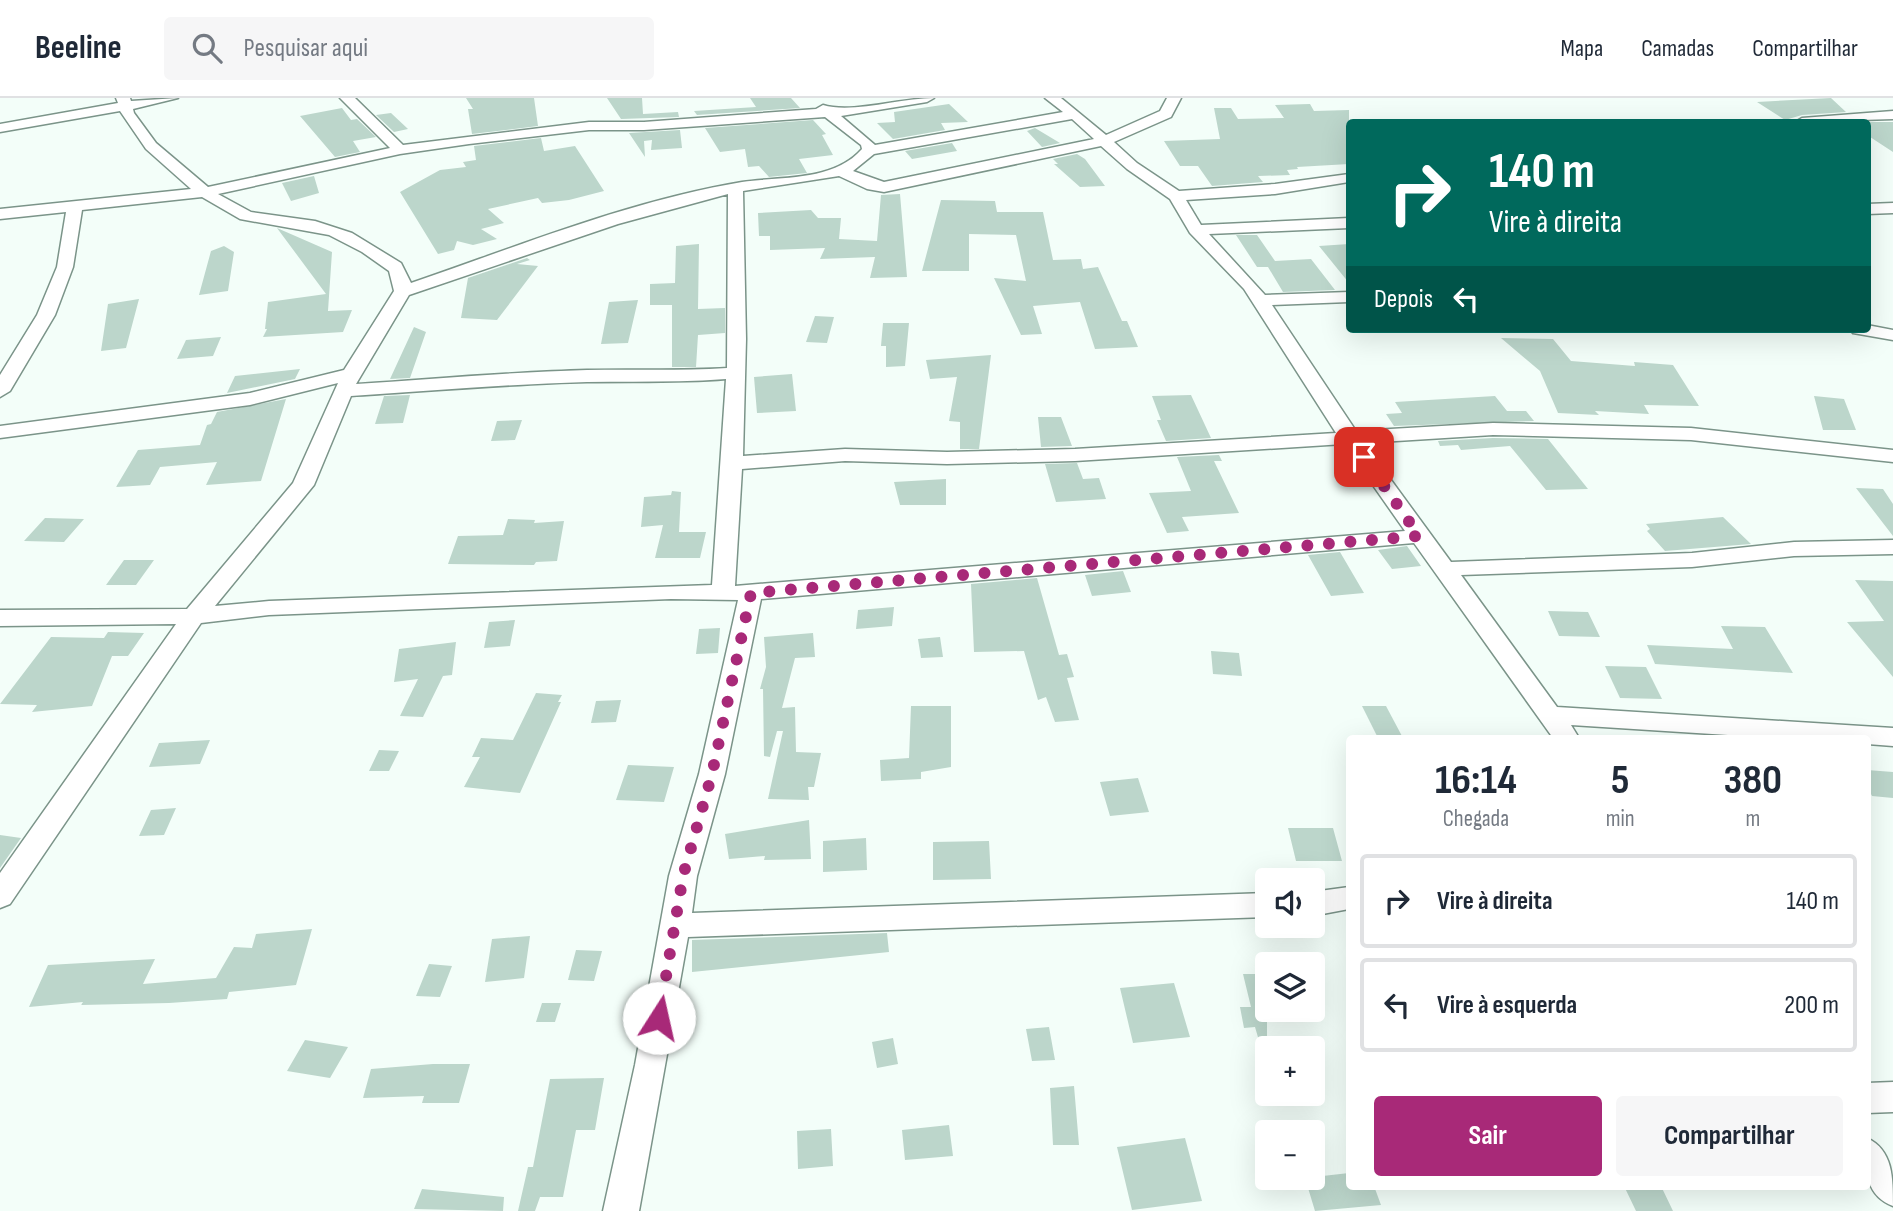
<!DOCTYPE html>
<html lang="pt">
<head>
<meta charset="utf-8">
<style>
  :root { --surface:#fff; --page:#f6f6f7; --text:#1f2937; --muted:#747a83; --line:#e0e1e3; --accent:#a82978 }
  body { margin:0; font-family:"Sofia Sans Condensed",sans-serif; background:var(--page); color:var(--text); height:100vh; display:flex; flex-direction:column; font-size:26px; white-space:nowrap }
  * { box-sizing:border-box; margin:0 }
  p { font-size:23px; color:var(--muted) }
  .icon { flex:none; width:38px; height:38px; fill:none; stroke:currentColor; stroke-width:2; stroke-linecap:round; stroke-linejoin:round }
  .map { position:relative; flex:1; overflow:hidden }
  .panel { position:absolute; left:1346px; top:637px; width:525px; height:455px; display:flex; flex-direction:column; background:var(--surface); border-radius:7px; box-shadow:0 7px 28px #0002 }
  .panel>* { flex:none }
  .guide { position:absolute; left:1346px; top:21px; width:525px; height:214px; border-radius:7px; box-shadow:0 7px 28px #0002; background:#00695c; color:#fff; overflow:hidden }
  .tools { position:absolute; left:1255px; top:770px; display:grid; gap:14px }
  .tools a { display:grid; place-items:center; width:70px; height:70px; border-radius:7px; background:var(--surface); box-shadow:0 7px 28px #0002; font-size:35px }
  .pin { position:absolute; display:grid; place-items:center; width:60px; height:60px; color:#fff; margin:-30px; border-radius:14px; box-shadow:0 4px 10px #0006 }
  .me { position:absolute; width:77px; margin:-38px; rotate:10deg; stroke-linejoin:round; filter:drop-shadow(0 0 5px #0008) }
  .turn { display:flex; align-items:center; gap:24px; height:147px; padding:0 28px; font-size:32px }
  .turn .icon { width:91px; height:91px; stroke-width:2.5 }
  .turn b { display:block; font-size:49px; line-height:60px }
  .then { display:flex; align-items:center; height:66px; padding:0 28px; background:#0003; gap:14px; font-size:26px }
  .eta { display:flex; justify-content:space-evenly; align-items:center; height:119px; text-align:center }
  .eta b { font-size:42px; font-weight:700; line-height:49px }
  .cta { display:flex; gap:14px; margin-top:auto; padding:14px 28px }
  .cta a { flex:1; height:80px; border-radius:7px; background:var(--accent); color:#fff; font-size:28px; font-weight:700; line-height:80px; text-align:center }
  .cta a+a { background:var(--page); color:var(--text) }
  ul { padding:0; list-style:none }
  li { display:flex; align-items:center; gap:21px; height:94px; margin:0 14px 10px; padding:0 14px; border:4px solid var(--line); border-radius:7px }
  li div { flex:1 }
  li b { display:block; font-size:26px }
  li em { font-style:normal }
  header { display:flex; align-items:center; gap:42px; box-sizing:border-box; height:98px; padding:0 35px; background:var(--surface); border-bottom:2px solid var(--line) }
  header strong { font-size:33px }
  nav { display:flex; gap:38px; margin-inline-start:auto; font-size:24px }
  .search { width:490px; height:63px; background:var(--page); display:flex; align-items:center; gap:18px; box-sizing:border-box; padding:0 24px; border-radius:7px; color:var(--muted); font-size:26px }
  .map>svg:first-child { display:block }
  .building { fill:#bcd6cb }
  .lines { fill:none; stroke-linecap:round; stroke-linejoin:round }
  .street-casing { stroke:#7b9489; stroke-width:3 }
  .street { fill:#fff; fill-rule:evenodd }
  .route { stroke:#a82978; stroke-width:12; stroke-dasharray:0 21.6 }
</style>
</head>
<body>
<header>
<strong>Beeline</strong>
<div class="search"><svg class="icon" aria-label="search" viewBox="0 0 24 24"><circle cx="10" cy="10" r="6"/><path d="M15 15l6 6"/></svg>Pesquisar aqui</div>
<nav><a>Mapa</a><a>Camadas</a><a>Compartilhar</a></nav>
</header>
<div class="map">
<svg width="1893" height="1113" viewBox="0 0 1893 1113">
  <rect width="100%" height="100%" fill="#f3fef9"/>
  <path class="building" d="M466 0H534L538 28 472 36 468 11H473Z
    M607 0H642L643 16 678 14 679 19 621 21Z
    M750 0H791L800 10 697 17 694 13 756 9Z
    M1831 0 1846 14 1802 17 1785 22 1757 4Z
    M949 6 968 24 941 25 945 32 893 41 877 25 895 24 894 14Z
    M1310 6 1314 13 1349 12V66L1297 69 1298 71 1287 72 1290 77 1258 78 1263 84 1212 88 1198 68H1180L1164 43 1220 41 1214 10H1231L1238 21 1284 20 1275 7Z
    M342 10 351 22 357 21 376 39 353 43 360 54 335 59 300 18Z
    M391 15 408 31 394 34 376 17Z
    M813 22 826 36 822 37 833 57 799 61 807 75 769 79 759 68 748 69 745 51 720 54 705 30Z
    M1864 24H1893V54L1867 37V24Z
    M1035 30 1060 45 1042 49 1027 33Z
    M680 32 682 50 651 52 652 42 644 43 645 59 629 35Z
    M541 40 544 53 575 48 604 93 569 102 542 105 538 100 488 111 504 125 481 131 497 141 473 147 457 143 454 152 438 156 400 94 440 72 466 69 463 64 476 62 474 48Z
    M952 45 957 53 912 61 905 53Z
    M1077 56 1085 61 1105 88 1080 89 1054 66H1058L1053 61Z
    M314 78 319 95 291 103 282 85Z
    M900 96 907 179 870 180 875 159 820 161 825 150 770 152V138H759L758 115 811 112 818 120H841L839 141 877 143 881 97Z
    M941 102 995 103 997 114H1043L1053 162 1081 161 1083 171 1098 169 1122 223H1127L1138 249 1095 251 1080 204 1033 208 1042 236 1021 237 994 180 1026 183 1016 137 969 136V173H922Z
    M277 130 332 154 328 213 352 212 343 234 263 239 267 231H265L268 204 326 196Z
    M1236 137H1257L1275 163 1311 161 1335 192 1283 194 1268 169H1257Z
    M699 146 698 211 725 210V235L698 237 696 269H672V207H650V186L675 185 676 148Z
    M1349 146V185L1319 148Z
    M224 148 234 154 228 193 199 197 211 153Z
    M527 160 530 162 517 166 538 168 497 222 461 220 468 180 462 182Z
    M139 201 126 250 101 253 108 206Z
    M638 202 628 245 601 246 609 204Z
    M815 218 834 219 827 245 806 244Z
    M883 225H909L905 268 886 269V248H881Z
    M414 229 426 234 410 280 390 281Z
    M221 239 213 258 177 261 186 242Z
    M1501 240 1553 241 1571 263 1635 268 1634 264 1673 267 1699 308 1644 307 1649 316 1595 313 1599 317 1558 315 1540 273Z
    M991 257 979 351H960V324L949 323 957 279 930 281 926 262Z
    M300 271 295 281 227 295 235 278Z
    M792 276 796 313 757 315 754 279Z
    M410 297 403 325 375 326 384 298Z
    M1191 297 1211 340 1166 343 1157 322H1161L1152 298Z
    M1495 298 1507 313H1526L1534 323 1394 328 1386 316 1402 315 1395 304Z
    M1814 298 1844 301 1856 332H1823Z
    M286 301 261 383 206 387 217 364 160 369 150 387 116 389 138 352 200 347 207 327 211 326 217 314Z
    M1038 319H1061L1072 348 1041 349Z
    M522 322 515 342 491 343 497 323Z
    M1493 340 1548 341 1588 391 1546 392 1510 348 1461 352 1458 347 1440 348 1438 343Z
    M1219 357 1222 363H1214L1239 415 1182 419 1189 433 1167 435 1149 395 1191 393 1177 359Z
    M1077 365 1083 381 1099 380 1106 401 1056 404 1045 366Z
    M946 381V407H900L894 384Z
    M1856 390 1883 391 1893 406V438Z
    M672 393 681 394 679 434H706L700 460H655L663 427 641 429 644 399 671 397Z
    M1723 419 1751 446 1665 453 1647 433 1650 431 1646 426Z
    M45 420 84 421 64 444 24 443Z
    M508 421 535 422 534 425 564 423 557 463 536 464 534 467 448 466 458 438 503 437Z
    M1407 448 1421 468 1392 471 1378 452Z
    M1340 454 1364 495 1331 498 1308 457Z
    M124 462H154L136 487H106Z
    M1123 473 1131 494 1092 498 1085 477Z
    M1037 480 1059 557 1067 556 1074 579 1067 580 1079 622 1055 624 1046 599 1038 602 1024 553 974 554 971 486Z
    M1855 482 1893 483V579L1847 524 1884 523Z
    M894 509 892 528 856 531 858 512Z
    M1548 513 1588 514 1600 539 1559 538Z
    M515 522 510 548 484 550 489 524Z
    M1721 528 1765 529 1793 575 1655 566 1647 547 1733 551Z
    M720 530 718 555 696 556 699 531Z
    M108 534 144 535 128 558H112L92 608 32 614 37 607 0 606 51 539 104 540Z
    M813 535 815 559 795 560 782 610 795 609 796 654 821 655 814 689H808L809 702 768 701 783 633H777L770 659 764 658 763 591H760L766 569 764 539Z
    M940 539 943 559 921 560 918 541Z
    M456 544 452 577 443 578 423 619 400 618 418 581 394 584 399 551Z
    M1211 553 1239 555 1242 578 1213 576Z
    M1605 568 1646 569 1662 601 1620 600Z
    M536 595 562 597 558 604H561L520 695 464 689 480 659H472L481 640 513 642Z
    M621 602 616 624 591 625 596 603Z
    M911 608H951V669L921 674V681L881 683 880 662 909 660Z
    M1362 608H1386L1403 640H1378Z
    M210 642 200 666 149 669 159 645Z
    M379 652 399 653 389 673H369Z
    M628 667 674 669 664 704 616 702Z
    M1867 672 1893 674V700L1872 698 1867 688Z
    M1138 680 1149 714 1110 718 1100 684Z
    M176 710 164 737 139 738 151 712Z
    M809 722 811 761 764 762 765 758 729 761 725 736Z
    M1288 730H1333L1342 763H1296Z
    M0 737 21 740 0 770Z
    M866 740 867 772 823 774V743Z
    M989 743 991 781 933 782V744Z
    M312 831 296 887 229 894 227 901 169 905 81 907 83 904 29 909 48 867 155 861 143 886 216 880 234 849 252 850 256 836Z
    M887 835 889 854 692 874V842Z
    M530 838 524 880 485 884 492 841Z
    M576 852 602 853 594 883 568 882Z
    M429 866 452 868 440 899 416 898Z
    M1243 876H1267V946H1260L1255 929 1244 930 1240 909H1251Z
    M1174 885 1190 939 1133 945 1120 890Z
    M542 905H561L555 924H536Z
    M1049 929 1055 962 1032 963 1026 931Z
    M893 940 898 966 877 970 872 944Z
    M305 942 348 949 330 980 287 973Z
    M433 966H470L459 1005H422L424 998 363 1000 371 971Z
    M604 980 595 1032H576L563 1099H540L535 1113H518L528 1069H533L550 981Z
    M1074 988 1079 1047H1053L1050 990Z
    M949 1027 953 1058 905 1062 902 1032Z
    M831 1031 833 1068 798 1071 797 1033Z
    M1185 1040 1202 1103 1132 1112 1117 1049Z
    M1349 1075V1088H1374L1381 1107 1315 1113 1305 1080Z
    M1624 1088H1661L1673 1113H1636Z
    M422 1091 504 1099 503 1113 414 1111Z"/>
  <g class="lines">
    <g class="street-casing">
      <path id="street" d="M116 0H130L131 3 178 0 133 11 134 15 156 45 208 89 390 50 340 0H355L403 47 589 24H644L816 11 823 7C852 16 900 0 934 0L927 4 841 18 875 47 1063 14 1045 0H1061L1106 37 1160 13 1167 0H1181L1171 19 1114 44 1137 65 1179 93 1275 86 1349 76V84L1275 96 1186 102 1201 127 1349 120V130L1209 136 1265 197 1349 194V204L1272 207 1356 333 1493 325 1691 330 1893 352V364L1691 342 1493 337 1364 345 1451 464 1692 455 1794 444 1893 442V456L1794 458 1692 469 1461 477 1557 609 1893 630V648L1867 646V640H1775L1571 627 1579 640H1553L1414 445 761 501 725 676 697 778 692 815 1267 795V819L688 839 639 1113H603L635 967 669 778 699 676 738 502 671 501 269 517 201 525 10 806 0 810V775L176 526 0 528V512L187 511 293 385 338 285 250 307 0 340V328L250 295 344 272 394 193 389 173 362 154 329 137 240 121 202 99 82 112 73 169 55 217 10 293 0 299V277L37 217 57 169 66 114 0 121V111L191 91 146 51 120 13 0 34V26L118 5ZM825 19 861 47 862 51C833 84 781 78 742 84 629 103 519 148 411 185L401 165 352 135 315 123 251 114 218 96 400 56 469 46 589 32H644ZM1072 21 1094 41 884 84 853 73 874 56ZM1101 48 1127 71 1170 101 1190 135 1244 191 1336 335 1075 351 947 354 845 351 743 358 746 241 743 93 839 78 867 91 884 94ZM728 96 727 270C680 273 634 271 587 272 510 274 433 281 356 286L409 197 618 126ZM726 281 712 487 269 503 215 508 314 387 351 298C429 293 508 286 587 284 633 283 679 285 726 281ZM1344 346 1405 433 735 488 742 371 845 363 947 366 1075 363Z
        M1893 13V21L1795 24 1802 20Z
        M1893 105V115L1867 116V106Z
        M1867 227 1893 232V242L1853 235 1850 231H1867Z
        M1349 789V811L1312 818V794Z
        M1893 984V1014L1867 1015V985Z
        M1867 1040C1893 1052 1893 1080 1893 1108 1862 1096 1867 1068 1867 1040Z"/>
    </g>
    <use href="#street" class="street"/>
  </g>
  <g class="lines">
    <path class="route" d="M659 920 683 778 712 676 751 495 1419 438 1364 359"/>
  </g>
</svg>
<div class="tools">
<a><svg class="icon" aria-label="sound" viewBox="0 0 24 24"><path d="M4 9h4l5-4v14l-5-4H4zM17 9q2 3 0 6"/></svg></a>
<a><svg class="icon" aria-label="layers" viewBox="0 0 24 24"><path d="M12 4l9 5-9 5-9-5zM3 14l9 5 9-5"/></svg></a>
<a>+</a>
<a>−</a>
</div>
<div class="pin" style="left:1364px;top:359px;background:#d93025"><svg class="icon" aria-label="arrive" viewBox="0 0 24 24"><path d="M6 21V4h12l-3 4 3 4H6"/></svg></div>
<svg class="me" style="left:659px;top:920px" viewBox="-20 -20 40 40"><circle r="19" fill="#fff"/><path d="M0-13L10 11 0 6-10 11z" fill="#a82978"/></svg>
<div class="guide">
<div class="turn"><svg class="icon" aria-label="right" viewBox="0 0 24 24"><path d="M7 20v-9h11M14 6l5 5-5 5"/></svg><div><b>140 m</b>Vire à direita</div></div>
<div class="then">Depois<svg class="icon" aria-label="left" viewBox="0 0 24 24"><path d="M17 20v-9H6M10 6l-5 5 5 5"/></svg></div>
</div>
<section class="panel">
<div class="eta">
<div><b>16:14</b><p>Chegada</p></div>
<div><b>5</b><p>min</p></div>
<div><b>380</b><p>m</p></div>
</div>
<ul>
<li><svg class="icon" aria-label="right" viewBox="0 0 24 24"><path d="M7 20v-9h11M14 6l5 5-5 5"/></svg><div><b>Vire à direita</b></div><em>140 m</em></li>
<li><svg class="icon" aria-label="left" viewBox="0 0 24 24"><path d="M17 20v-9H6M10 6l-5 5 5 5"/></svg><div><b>Vire à esquerda</b></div><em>200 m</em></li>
</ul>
<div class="cta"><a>Sair</a><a>Compartilhar</a></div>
</section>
</div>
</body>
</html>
